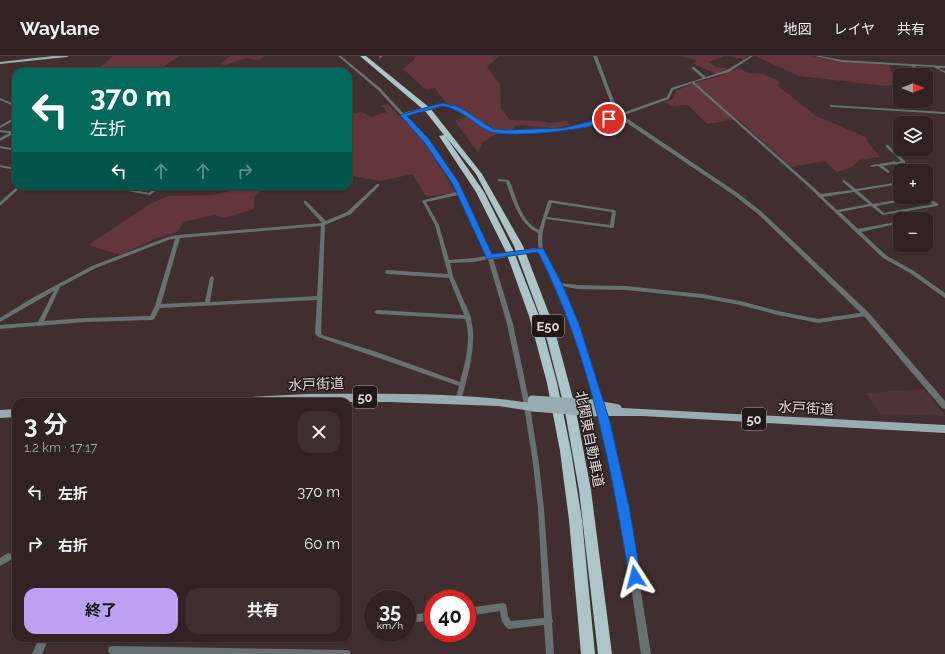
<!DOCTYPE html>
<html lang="ja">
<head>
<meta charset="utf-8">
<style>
  :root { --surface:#312223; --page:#3d2f30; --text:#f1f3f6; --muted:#a8a4a6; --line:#4c3f41; --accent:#bca0f2 }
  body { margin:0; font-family:Raleway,"Noto Sans JP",sans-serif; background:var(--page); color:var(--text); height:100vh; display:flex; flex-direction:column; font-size:15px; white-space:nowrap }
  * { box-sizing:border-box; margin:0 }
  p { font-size:13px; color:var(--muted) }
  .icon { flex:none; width:22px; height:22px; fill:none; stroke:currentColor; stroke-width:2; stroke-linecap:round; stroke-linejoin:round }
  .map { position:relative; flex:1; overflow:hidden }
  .panel { position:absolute; left:12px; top:342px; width:340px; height:244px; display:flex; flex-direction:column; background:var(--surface); border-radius:12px; box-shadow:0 1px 3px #0004,0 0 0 1px var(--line) }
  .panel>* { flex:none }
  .hud { position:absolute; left:12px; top:12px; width:340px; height:122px; border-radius:12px; box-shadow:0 1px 3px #0004,0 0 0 1px var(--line); background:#00695c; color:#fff; overflow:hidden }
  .needle { width:26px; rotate:90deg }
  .controls { position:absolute; left:893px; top:12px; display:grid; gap:8px }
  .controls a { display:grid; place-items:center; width:40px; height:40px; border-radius:8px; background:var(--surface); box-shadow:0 1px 3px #0004,0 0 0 1px var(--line); font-size:20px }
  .speed { position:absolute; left:364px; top:534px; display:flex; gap:8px; font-size:20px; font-weight:700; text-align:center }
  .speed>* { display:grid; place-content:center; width:52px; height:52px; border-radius:50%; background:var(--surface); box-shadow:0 1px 3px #0004,0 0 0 1px var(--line); line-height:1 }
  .speed small { font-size:10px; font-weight:400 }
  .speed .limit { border:6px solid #d22; background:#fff; color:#111 }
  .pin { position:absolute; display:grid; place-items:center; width:34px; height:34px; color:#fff; margin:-17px; border:2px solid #fff; border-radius:50%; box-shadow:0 1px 4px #0007 }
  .me { position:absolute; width:44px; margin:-22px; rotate:351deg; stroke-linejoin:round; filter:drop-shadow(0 0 3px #0008) }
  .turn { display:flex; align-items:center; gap:14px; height:84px; padding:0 12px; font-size:18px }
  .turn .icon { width:52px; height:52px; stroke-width:2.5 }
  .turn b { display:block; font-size:28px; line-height:34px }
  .lanes { display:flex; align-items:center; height:38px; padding:0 12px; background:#0003; justify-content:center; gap:20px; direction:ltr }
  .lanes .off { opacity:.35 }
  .round { display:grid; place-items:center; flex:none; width:42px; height:42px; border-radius:12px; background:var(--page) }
  .overview { display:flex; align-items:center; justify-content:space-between; height:68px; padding:0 12px }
  h1 { font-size:24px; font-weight:700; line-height:30px }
  .cta { display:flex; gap:8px; margin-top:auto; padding:8px 12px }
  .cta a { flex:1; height:46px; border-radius:12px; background:var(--accent); color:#111; font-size:16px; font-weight:700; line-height:46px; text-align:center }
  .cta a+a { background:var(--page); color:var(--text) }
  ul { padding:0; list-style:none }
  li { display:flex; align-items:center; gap:12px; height:52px; padding:0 12px }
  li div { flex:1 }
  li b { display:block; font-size:15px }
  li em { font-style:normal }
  header { display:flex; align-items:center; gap:24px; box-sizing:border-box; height:56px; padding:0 20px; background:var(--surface); border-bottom:1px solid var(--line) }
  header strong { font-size:19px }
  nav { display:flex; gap:22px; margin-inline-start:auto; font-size:14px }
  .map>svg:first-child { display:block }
  .built { fill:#503538 }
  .green { fill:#62363b }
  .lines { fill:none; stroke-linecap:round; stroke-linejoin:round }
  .minor { fill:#667172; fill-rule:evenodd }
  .tertiary { fill:#667172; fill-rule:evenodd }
  .primary { fill:#98adb1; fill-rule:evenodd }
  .motorway { fill:#abc5c9; fill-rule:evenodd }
  .minor-bridge-far1 { stroke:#667172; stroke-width:3.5 }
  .minor-bridge { stroke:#667172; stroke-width:4.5 }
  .primary-bridge { stroke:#98adb1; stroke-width:9 }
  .route { fill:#1a73e8; stroke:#114b97 }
  .labels { text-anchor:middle; stroke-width:3; stroke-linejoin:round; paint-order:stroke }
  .shield { fill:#211919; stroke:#aa9e9f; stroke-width:1 }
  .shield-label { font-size:13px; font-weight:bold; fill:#e4d7d8 }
  .street-label { font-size:14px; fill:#e4d7d8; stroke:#211919 }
</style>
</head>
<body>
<header>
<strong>Waylane</strong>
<nav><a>地図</a><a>レイヤ</a><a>共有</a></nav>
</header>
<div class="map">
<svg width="945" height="598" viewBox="0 0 945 598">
  <rect width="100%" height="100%" fill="#412e2f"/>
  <path class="built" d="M924 333 945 360 880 358 866 337Z"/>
  <path class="green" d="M113 0H192H179L156 16H90L104 8Z
    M231 0H277H265L258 4 246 2 225 9 220 8Z
    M416 0H499L487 11 500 28 501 53 510 64 543 65 548 67 566 65 570 69C552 75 536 70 517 69L512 74H503L482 87 478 97 455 65 470 59 458 51 446 47 435 32 426 34 403 13 414 4Z
    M677 0H748L743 3 725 0 709 6 716 11 728 13 716 18 692 7 697 6 694 3Z
    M755 0H811L838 5 889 9 890 14 900 27 886 30 799 20Z
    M739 12 748 17 763 18 779 25 778 30 816 60 866 81 868 86 880 101 859 104 852 111 837 116 825 105 791 111 738 63 707 68 688 49 672 50 663 46 672 43 676 35 690 28 719 20Z
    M388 48 420 81 446 120 455 137 426 141 413 118 380 125 348 119V59L362 56 371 61 387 56 381 49Z
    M235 130H257L260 137 254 140V153L225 162 214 159 184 166 177 176 154 183 120 199 88 189 152 147 169 140 213 139 234 134Z"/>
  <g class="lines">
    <path class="minor" d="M338 0H341L380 32 428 84 457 127 492 200 494 201 493 202 513 268 529 344 539 408 544 453 552 562 553 565 552 567 554 598H546L544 569 509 573C503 570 500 562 500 555L467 560V552L503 547 506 548 508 560 511 565 544 562 538 453 533 408 523 344 507 268 488 203 474 206 450 207 453 220 471 261C471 266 473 271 473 276 474 299 467 323 461 345L460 347H456L455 345 459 330 373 300 318 281 315 277 317 244 160 252 154 263 152 264 85 266 0 273V269L38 266 54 235 0 266V262L34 241 92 210 168 181 178 179 322 167 304 147V145H306L326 165 347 156 377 128H379V130L351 158 325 169 321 277 322 279 377 296 460 326C465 308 472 281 465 263L377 258 374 256 377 254 464 259 449 222 387 218 385 216 387 214 448 218 435 169 422 145 424 144 457 136 453 127 426 86 378 34ZM458 139 487 200 474 202 449 204 439 169 426 146ZM321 170 317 240 210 246 214 222 212 220 210 222 205 246 161 248 180 182ZM171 183H175L155 250 150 260 85 262 44 265 60 231 96 212Z
      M379 0H382V1L380 2Z
      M750 0H753L729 16 694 26 821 138 852 134 843 126 842 125 844 124 856 133 900 126V128L858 135 873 148 913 141H926V140L938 148V150H937L883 159 871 150 840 156 858 173 896 166V168L861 176 887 200 914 215 945 237V242L910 217 883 202 819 141H818L817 139 810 132 692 27 673 34 669 43 610 64 575 73 548 76 530 75 506 77 491 75 456 53 442 50 435 52 433 51 442 48 458 51 492 73 506 75 530 73 548 74 575 71 608 62 667 41 671 32 703 22 692 13V11H694L706 21 727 14ZM854 136 869 148 837 154 823 141ZM923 141 933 148 884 157 876 150 921 142Z
      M815 0H821L842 4 945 10V12H938L945 15V17L934 11 915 10 926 18V20L923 19 911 10 842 6Z
      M0 42 16 49V51L0 44Z
      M830 49 945 56V58L831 51H830Z
      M10 64 16 65V67L11 66 0 72V70Z
      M0 74 16 76V78H13L0 85V82L9 77 0 76Z
      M886 89H888L905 105V107L899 108 908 115H904L895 108 883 110 889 115 890 116 888 117 878 110 871 111 870 110 872 109 892 106 894 105 896 106 901 105 886 91Z
      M0 90 16 93V95L0 92Z
      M0 109 16 112V114L0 111Z
      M498 123 509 124C517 141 520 165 539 174L548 145 550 144 614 154 616 155 614 171 612 172 546 163C543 173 541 183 543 193L560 227 577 229 626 230 702 238 740 245 778 255 818 263 866 256 869 258 866 260 818 267 778 259 740 249 702 242 626 234 577 233 562 230 568 241 578 268 604 352 603 354 601 355 599 354 572 268 562 241 539 193 538 188V177C519 168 513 145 506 126L498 125ZM552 147 612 156 610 169 547 161Z
      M18 130H22L1 149H0V146Z
      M104 130H113L149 137 157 130H162L150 139 106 131Z
      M193 130H197V131L205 130H214L212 131 195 134 193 133Z
      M8 497 11 498 12 501 11 504 0 510V502Z
      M433 556V564L410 567 407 565V560L410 559Z
      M112 590 347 594 350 595 351 598H112L109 597 108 594 109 591Z"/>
    <path class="tertiary" d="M593 0H597L616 50 622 59 739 138 762 156 868 256 945 345V353L942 352 864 260 758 158 735 140 618 61 612 50Z
      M602 353 605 354 606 356 627 449 651 598H641L619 449 598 356 599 354Z
      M39 582H49L42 598H32Z"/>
    <path class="primary" d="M53 0H69L67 1 0 8V6Z
      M307 338C382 338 458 336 532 347L535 348 537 351 535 354 532 355 498 350 389 346H226L228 343 231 342Z
      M594 344 617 348 620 349 622 352 945 369V377L642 360H595L592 359 590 356 592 353 594 352 591 351 589 348 591 345Z
      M16 353V361L0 362V354Z"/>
    <path class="motorway" d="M360 0H366L430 52 482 118 523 190 553 268 575 350 591 434 612 598H598L579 434 564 350 543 268 514 190 476 118 446 81 484 136 514 196 539 260 557 327 571 395 582 464 595 598H581L569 464 560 395 547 327 529 260 506 196 476 136 439 80 444 79 425 55Z"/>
    <path class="minor-bridge-far1" d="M406 58 435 51"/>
    <path class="minor-bridge" d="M494 201 536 194"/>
    <path class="primary-bridge" d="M532 344 594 348
      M532 351 595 356"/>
  </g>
  <path class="route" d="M442 47 459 51 493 73 506 74 564 72 609 61 612 63C595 74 511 82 491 76 487 75 483 72 480 70 468 62 457 52 442 50L407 60 429 83 459 127 492 198 543 192 562 228 579 268 610 366 629 450 641 521 639 526 635 527 630 526 629 521C611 410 590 298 538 196L487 203 452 127 424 86 400 59Z"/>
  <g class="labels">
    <g class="shield">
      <rect x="532" y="259" width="32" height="22" rx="3"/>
      <rect x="353" y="330" width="24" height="22" rx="3"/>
      <rect x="742" y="352" width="24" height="22" rx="3"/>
    </g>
    <g class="shield-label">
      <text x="548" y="275">E50</text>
      <text x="365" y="346">50</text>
      <text x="754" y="368">50</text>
    </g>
    <g class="street-label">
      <text transform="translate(316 328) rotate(-2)" y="5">水戸街道</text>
      <text transform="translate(806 352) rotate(3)" y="5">水戸街道</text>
      <text transform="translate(590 383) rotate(79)" y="5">北関東自動車道</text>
    </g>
  </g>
</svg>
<div class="controls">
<a><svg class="needle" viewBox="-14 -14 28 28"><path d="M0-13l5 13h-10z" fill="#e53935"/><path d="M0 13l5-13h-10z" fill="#a8a4a6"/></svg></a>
<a><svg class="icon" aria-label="layers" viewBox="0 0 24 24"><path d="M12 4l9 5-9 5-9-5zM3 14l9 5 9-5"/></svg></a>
<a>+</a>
<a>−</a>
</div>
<div class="speed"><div>35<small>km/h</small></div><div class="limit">40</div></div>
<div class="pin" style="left:609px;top:63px;background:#d93025"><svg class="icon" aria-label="arrive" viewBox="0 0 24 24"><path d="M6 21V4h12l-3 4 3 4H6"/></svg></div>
<svg class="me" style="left:635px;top:521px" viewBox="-20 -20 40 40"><path d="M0-17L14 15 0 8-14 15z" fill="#1a73e8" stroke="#fff" stroke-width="4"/></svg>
<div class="hud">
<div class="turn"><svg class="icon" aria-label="left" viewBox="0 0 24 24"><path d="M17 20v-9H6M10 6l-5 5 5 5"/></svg><div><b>370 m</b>左折</div></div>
<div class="lanes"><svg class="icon" aria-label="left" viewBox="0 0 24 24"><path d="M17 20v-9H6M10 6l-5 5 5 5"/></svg><svg class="icon off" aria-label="ahead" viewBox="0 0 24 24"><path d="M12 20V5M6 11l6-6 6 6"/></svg><svg class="icon off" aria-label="ahead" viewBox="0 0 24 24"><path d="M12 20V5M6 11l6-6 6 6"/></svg><svg class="icon off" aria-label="right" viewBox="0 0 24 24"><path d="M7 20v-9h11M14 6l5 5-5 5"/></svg></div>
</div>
<section class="panel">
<div class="overview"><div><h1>3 分</h1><p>1.2 km · 17:17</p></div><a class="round"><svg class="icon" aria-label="close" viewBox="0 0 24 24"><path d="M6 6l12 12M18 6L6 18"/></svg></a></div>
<ul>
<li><svg class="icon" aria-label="left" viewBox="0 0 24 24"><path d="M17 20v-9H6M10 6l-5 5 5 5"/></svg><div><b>左折</b></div><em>370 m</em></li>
<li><svg class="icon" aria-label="right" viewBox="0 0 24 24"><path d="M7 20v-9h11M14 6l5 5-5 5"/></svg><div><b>右折</b></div><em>60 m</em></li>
</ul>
<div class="cta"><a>終了</a><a>共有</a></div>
</section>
</div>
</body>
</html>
